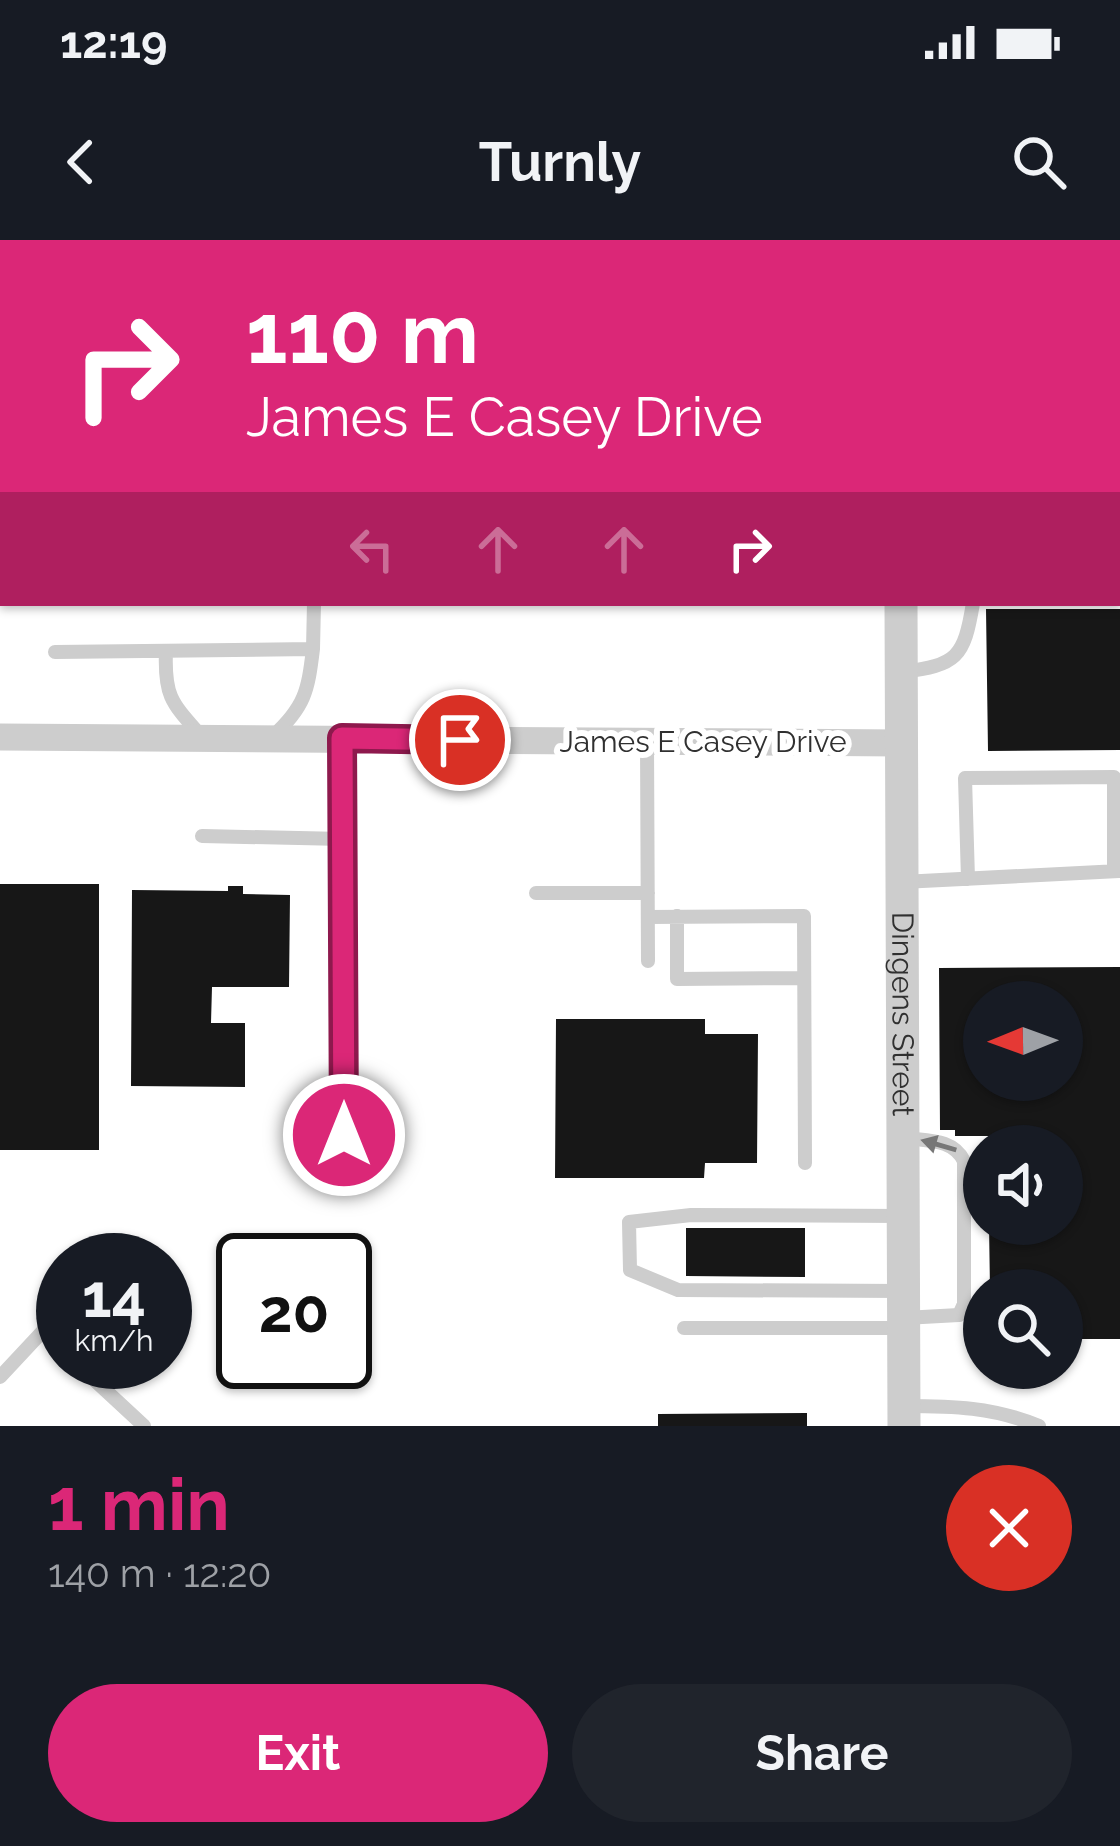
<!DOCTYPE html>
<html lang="en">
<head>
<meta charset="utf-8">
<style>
  :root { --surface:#171b24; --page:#20242c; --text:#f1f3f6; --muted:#9ea1a6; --accent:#db2777 }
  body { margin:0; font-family:Raleway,sans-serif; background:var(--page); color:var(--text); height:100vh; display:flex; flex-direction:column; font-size:45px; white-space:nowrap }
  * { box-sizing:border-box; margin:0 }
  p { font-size:39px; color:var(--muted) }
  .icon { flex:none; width:66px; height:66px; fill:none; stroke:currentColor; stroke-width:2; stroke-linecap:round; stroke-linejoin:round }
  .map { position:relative; height:1186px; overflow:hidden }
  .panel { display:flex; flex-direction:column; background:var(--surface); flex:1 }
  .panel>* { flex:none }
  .guide { position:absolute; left:0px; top:0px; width:1122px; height:366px; box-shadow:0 3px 9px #0004; background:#db2777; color:#fff; overflow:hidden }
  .needle { width:78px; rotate:269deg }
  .tools { position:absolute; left:963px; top:741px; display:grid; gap:24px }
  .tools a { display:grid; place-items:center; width:120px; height:120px; border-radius:50%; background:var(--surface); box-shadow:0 3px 9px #0004; font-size:60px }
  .speed { position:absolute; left:36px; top:993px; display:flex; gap:24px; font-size:60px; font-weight:700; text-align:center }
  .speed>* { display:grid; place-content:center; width:156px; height:156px; border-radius:50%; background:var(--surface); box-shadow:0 3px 9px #0004; line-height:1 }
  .speed small { font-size:30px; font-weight:400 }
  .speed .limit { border:6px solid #111; border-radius:18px; background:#fff; color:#111 }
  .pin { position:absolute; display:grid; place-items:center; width:102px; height:102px; color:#fff; margin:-51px; border:6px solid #fff; border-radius:50%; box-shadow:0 3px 12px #0007 }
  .me { position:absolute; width:132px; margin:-66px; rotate:0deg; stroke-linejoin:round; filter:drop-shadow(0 0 9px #0008) }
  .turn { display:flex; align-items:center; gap:42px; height:252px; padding:0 48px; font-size:54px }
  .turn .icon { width:156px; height:156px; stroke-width:2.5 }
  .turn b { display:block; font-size:84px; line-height:102px }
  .lanes { display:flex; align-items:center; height:114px; padding:0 48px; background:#0003; justify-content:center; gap:60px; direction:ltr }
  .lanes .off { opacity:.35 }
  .round { display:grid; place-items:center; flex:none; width:126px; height:126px; border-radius:63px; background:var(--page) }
  .overview { display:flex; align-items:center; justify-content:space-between; height:204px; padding:0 48px }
  h1 { font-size:72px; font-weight:700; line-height:90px; color:var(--accent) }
  .primary-button { display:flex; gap:24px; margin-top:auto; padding:24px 48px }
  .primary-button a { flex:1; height:138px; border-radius:72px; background:var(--accent); color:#fff; font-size:48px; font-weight:700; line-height:138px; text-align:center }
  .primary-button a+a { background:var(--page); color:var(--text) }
  .status { display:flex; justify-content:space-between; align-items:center; height:84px; padding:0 60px; background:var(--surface); direction:ltr }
  .status svg { height:33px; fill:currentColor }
  header { display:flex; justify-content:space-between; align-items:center; height:156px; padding:0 48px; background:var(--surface); font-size:54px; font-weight:700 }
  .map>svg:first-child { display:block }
  .building { fill:#171717; fill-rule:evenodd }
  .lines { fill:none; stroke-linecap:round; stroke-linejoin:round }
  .service { stroke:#cdcdcd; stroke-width:14 }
  .minor { stroke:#cdcdcd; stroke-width:27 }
  .tertiary { stroke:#cdcdcd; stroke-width:33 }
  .oneway { fill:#777 }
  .route-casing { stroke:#8e194d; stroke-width:30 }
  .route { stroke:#db2777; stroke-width:21 }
  .labels { text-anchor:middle; stroke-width:12; stroke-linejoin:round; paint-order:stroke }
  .street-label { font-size:30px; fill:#303030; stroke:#fff }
</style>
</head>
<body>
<div class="status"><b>12:19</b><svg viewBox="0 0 49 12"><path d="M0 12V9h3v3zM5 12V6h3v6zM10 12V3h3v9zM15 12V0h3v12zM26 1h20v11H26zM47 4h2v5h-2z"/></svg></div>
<header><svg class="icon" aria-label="back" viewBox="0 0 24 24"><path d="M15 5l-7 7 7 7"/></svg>Turnly<svg class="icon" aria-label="search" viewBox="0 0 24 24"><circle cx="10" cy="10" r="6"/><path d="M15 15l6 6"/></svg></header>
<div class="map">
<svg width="1120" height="1186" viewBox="0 0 1120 1186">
  <rect width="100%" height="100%" fill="#fff"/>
  <path class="building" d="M986 369H1120V510L988 511Z
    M0 644H99V910H0Z
    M228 646H243V654L290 655 289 747H212L211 783H245V847L131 846 132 650 228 651Z
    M1120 727V1099H1062V1050H990L989 984H1062V906H989V896H955V890H940L939 728ZM984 762H1062V840H984Z
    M556 779H705V794H758L757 923H705L704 938H555Z
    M686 988H805V1037L686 1036Z
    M807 1173V1186H658V1174Z"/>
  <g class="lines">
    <path class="service" d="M316 3V0
      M1119 324H1120
      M166 411C164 457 172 463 202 497
      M55 412 313 409 314 363
      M902 432C957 425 964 418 973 363
      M272 497C305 467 308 451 313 409
      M647 502 648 721
      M202 596 343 599 342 498
      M343 599 344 937
      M968 639 965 538 1114 537V631
      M902 642 1119 631
      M536 653H648
      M677 676V739L804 738
      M648 677 804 676 805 923
      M903 976 691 975 629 982 630 1030 678 1050 904 1051
      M904 1078 959 1075 964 1064V921C953 899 929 901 906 898
      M684 1088H903
      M75 1122 144 1186
      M0 1137 42 1092 63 1111
      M904 1166C953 1166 993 1167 1039 1186"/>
    <path class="minor" d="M1119 69H1120
      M0 497 902 503"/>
    <g class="tertiary">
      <path d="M899 0V3"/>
      <path id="s1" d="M901 363 904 1186"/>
    </g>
  </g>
  <defs><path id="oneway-solid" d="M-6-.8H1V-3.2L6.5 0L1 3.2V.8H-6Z" transform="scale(3)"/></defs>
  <use class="oneway" href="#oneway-solid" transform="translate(939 905) rotate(-164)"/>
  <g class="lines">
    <g class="route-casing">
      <path id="route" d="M344 895 342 498 460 500"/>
    </g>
    <use href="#route" class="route"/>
  </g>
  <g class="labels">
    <g class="street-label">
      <text x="703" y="512">James E Casey Drive</text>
      <text dy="10" stroke="none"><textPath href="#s1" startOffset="411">Dingens Street</textPath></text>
    </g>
  </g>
</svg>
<div class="tools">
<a><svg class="needle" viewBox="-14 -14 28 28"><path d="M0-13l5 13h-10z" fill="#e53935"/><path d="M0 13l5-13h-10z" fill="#9ea1a6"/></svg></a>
<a><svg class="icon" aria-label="sound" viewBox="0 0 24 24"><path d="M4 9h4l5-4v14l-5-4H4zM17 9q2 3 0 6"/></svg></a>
<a><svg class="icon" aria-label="search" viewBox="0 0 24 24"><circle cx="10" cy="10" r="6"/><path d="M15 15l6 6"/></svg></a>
</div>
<div class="speed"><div>14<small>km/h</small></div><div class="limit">20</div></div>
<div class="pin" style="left:460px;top:500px;background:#d93025"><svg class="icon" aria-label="arrive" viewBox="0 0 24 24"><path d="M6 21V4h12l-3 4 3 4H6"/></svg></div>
<svg class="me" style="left:344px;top:895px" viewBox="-20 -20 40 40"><circle r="17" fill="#db2777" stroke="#fff" stroke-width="3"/><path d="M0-11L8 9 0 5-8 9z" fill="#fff"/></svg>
<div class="guide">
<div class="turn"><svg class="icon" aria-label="right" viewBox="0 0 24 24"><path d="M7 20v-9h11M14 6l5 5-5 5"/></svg><div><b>110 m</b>James E Casey Drive</div></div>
<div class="lanes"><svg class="icon off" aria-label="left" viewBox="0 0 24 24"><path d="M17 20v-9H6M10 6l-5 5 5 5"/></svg><svg class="icon off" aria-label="ahead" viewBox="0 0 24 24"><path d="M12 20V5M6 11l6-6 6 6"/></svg><svg class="icon off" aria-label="ahead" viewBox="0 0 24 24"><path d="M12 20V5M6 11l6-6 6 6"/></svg><svg class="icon" aria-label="right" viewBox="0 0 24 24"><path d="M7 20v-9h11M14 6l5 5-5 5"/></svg></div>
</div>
</div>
<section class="panel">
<div class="overview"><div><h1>1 min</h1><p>140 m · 12:20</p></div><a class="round" style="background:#d93025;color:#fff"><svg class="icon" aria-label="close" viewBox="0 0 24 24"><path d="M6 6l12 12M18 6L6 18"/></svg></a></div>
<div class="primary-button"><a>Exit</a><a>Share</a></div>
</section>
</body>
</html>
